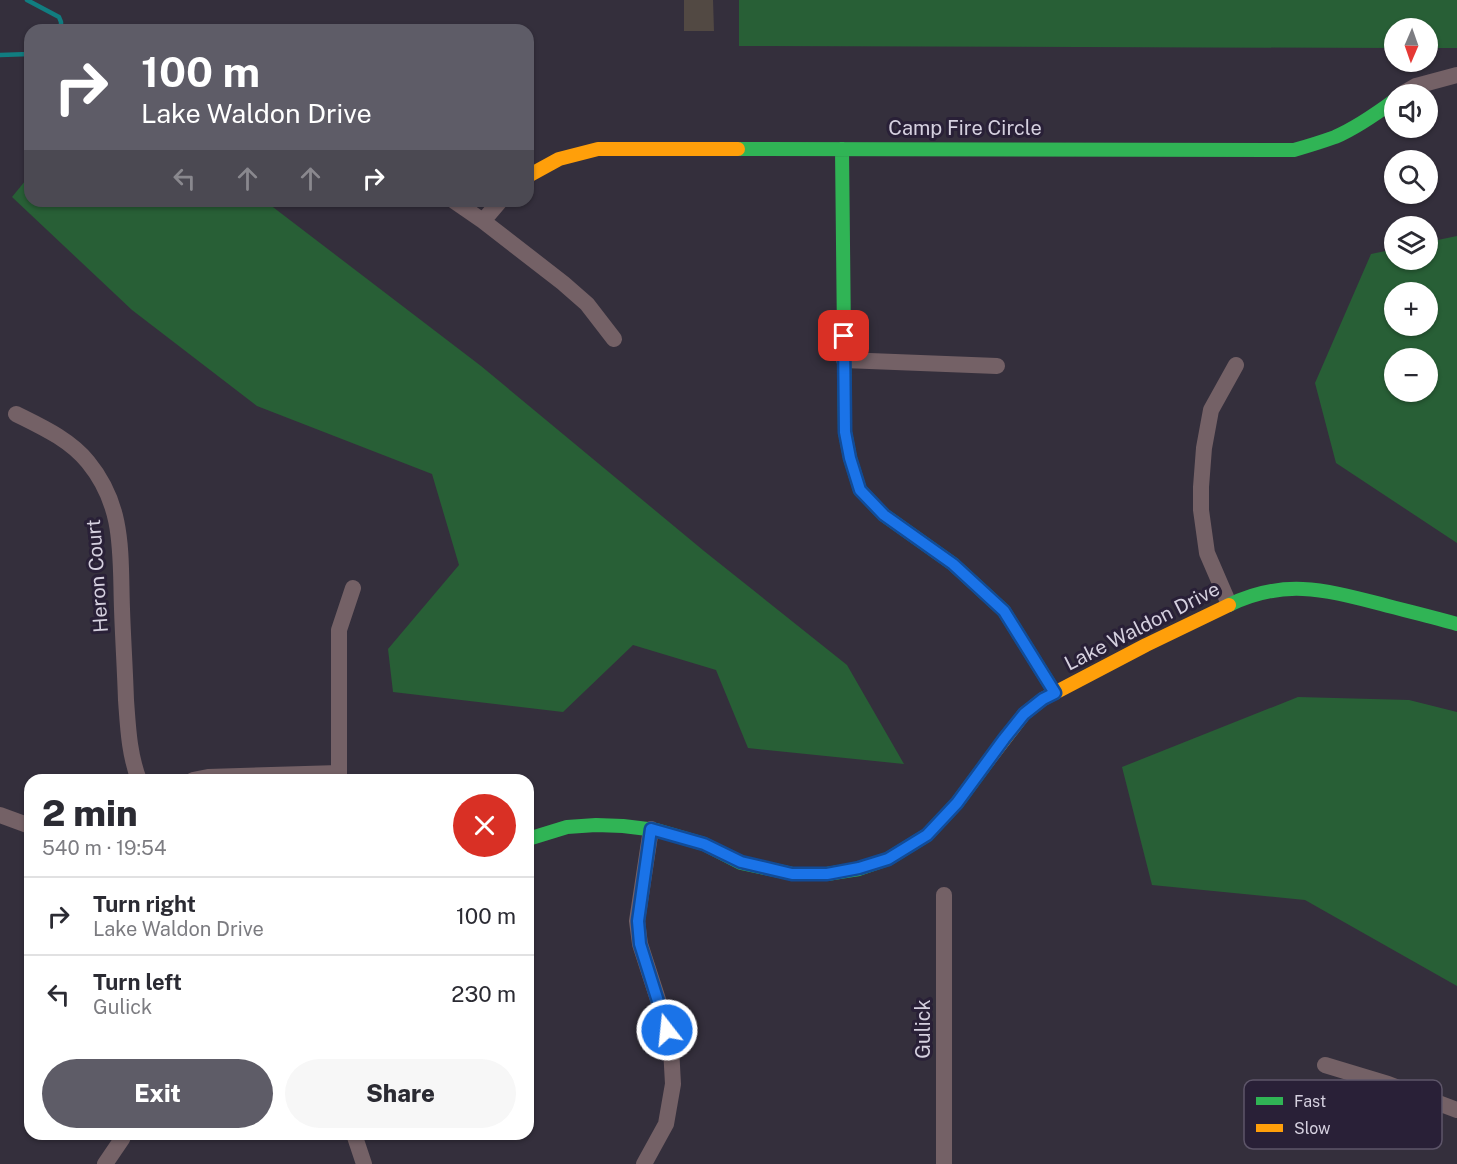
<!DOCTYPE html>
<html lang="en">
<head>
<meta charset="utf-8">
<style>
  :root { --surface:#fff; --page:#f7f7f7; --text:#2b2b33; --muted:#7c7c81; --line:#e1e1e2; --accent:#5e5c67 }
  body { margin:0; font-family:"Public Sans",sans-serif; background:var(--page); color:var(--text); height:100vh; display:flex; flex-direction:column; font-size:22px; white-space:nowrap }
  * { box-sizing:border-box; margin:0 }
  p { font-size:20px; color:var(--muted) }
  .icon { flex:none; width:33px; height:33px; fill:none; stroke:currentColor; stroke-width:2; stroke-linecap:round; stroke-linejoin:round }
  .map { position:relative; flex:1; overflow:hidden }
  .panel { position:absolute; left:24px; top:774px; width:510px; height:366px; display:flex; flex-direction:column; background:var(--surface); border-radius:18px; box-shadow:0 2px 4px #0004 }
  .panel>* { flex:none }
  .hud { position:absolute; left:24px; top:24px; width:510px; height:183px; border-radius:18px; box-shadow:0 2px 4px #0004; background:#5e5c67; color:#fff; overflow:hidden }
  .needle { width:39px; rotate:182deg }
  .fabs { position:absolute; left:1384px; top:18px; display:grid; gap:12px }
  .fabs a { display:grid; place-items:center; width:54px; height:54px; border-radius:50%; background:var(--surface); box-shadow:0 2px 4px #0004; font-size:30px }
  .pin { position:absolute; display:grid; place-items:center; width:51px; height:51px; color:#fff; margin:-26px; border-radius:12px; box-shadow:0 3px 9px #0006 }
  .me { position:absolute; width:66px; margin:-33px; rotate:344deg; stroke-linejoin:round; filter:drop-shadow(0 0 4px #0008) }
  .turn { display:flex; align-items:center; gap:21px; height:126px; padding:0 18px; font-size:27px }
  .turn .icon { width:78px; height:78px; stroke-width:2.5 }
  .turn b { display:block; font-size:42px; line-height:51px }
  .lanes { display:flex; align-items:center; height:57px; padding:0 18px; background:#0003; justify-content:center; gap:30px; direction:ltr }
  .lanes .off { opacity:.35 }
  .round { display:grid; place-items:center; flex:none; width:63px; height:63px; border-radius:32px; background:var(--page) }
  .head { display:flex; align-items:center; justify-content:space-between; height:102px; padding:0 18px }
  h1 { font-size:36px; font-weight:800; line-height:45px }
  .action { display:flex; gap:12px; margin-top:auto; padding:12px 18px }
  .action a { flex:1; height:69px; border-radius:36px; background:var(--accent); color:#fff; font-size:24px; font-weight:800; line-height:69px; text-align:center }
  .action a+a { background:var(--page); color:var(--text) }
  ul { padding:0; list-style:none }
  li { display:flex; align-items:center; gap:18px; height:78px; padding:0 18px; border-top:2px solid var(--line) }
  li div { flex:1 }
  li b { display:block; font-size:22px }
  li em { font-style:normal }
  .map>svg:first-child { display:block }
  .green { fill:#285f36; fill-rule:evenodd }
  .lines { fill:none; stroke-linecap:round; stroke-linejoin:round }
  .stream { stroke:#117d80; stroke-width:4.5 }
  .building { fill:#524943 }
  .street { stroke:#746166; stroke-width:16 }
  .fast { stroke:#30b455; stroke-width:14 }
  .slow { stroke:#ff9f0a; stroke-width:14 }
  .route-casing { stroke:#114b97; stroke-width:15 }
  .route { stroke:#1a73e8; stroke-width:10 }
  .labels { text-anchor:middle; stroke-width:6; stroke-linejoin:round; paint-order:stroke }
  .street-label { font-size:20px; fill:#d5d0df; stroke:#292037 }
  .key { fill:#292037; stroke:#5d5569; stroke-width:1.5 }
  .key-label { font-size:16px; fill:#d5d0df }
</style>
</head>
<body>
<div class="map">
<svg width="1457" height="1164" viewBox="0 0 1457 1164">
  <rect width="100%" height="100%" fill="#342f3c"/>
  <path class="green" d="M739 0H1457V48H1428V28H1395V48L739 46Z
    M30 175V201H265L481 366 704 551 847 665 904 764 748 748 716 670 633 645 563 712 393 692 388 649 459 565 432 474 257 406 132 310 12 197Z
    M1457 236V543L1336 463 1315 383 1371 254 1395 249V260H1428V242ZM1428 292V326H1395V292ZM1395 358H1428V392H1395Z
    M1298 697 1409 700 1457 712V986L1305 900 1152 885 1122 767Z"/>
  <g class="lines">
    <path class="stream" d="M27 0 59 17 61 22V30
      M0 55 30 54"/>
  </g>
  <path class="building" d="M684 0H713L714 31H684Z"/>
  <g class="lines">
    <path class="street" d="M1402 94 1416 86 1457 75
      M454 201 483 221 563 283 587 304 614 339
      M483 221 500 201
      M844 360 997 366
      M16 414C42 427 69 439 88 462 125 507 120 554 122 609 123 639 125 669 126 700 128 727 129 754 139 780
      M1229 604 1207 553 1201 510V487L1204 448 1211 410 1236 365
      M193 780 208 777 339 773
      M339 780V630L353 588
      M0 815 30 826
      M1325 1065 1388 1084 1457 1110
      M354 1134 364 1164
      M105 1164 122 1139 124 1134
      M644 1164 666 1124 673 1084 671 1048 662 1012 640 944 637 921 651 829
      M944 1164V895"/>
    <path class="fast" d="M738 149 1294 150C1308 146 1321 142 1335 137 1356 128 1376 114 1395 100
      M842 149 845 432 850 458 860 490 884 515 953 564 1004 611 1055 693
      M1229 605C1284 578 1326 590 1381 604 1407 611 1432 617 1457 624
      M528 839 567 827 596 825 623 826 656 830 704 844 741 863 793 874H827L859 869 888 859 927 835 957 803 988 761"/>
    <path class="slow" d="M528 176 559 159 598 149H738
      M988 761 1024 714 1043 699 1146 645 1229 605"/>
  </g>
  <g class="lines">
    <g class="route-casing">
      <path id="route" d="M667 1030 640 944 638 921 651 829 704 844 741 862 792 874H827L859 868 888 859 927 835 957 803 1004 739 1024 714 1043 699 1055 693 1004 611 953 564 884 515 860 490 850 458 845 432 844 336"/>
    </g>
    <use href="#route" class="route"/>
  </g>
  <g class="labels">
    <g class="street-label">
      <text x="965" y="135">Camp Fire Circle</text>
      <text transform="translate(97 576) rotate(-94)" y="7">Heron Court</text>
      <text transform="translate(1142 626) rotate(-27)" y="7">Lake Waldon Drive</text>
      <text transform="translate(923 1029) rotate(-90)" y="7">Gulick</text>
    </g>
  </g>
  <rect x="1244" y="1080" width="198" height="69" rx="9" class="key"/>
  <rect x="1256" y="1097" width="27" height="8" fill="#30b455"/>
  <rect x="1256" y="1124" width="27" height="8" fill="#ff9f0a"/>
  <g class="key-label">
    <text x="1294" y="1107">Fast</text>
    <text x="1294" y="1134">Slow</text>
  </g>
</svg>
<div class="fabs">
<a><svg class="needle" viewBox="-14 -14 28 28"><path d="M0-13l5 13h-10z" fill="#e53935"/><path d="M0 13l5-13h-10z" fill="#7c7c81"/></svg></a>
<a><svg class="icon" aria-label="sound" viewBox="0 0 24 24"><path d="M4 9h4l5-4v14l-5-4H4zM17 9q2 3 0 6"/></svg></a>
<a><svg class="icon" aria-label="search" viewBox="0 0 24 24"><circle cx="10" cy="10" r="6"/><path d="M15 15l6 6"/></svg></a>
<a><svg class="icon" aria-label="layers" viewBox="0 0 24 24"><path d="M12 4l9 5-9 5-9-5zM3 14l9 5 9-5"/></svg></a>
<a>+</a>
<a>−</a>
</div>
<div class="pin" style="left:844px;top:336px;background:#d93025"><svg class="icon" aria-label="arrive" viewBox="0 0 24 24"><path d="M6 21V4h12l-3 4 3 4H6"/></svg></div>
<svg class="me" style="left:667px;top:1030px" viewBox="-20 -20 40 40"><circle r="17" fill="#1a73e8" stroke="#fff" stroke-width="3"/><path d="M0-11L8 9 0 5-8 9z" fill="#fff"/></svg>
<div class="hud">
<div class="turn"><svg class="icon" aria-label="right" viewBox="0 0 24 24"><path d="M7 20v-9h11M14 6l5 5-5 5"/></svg><div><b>100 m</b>Lake Waldon Drive</div></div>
<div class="lanes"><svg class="icon off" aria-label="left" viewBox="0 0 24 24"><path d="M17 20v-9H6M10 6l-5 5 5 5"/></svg><svg class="icon off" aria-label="ahead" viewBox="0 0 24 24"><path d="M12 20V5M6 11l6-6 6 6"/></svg><svg class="icon off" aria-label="ahead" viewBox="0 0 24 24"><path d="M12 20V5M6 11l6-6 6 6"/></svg><svg class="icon" aria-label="right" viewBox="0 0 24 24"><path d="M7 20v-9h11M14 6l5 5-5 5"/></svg></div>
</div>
<section class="panel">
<div class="head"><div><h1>2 min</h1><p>540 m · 19:54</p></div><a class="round" style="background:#d93025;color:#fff"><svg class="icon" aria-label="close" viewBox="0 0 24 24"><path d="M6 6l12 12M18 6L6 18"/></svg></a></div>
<ul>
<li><svg class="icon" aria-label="right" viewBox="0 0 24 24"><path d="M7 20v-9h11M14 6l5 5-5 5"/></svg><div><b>Turn right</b><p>Lake Waldon Drive</p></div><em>100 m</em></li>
<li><svg class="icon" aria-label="left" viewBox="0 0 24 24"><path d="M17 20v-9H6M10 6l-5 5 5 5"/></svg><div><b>Turn left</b><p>Gulick</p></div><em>230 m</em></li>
</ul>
<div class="action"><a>Exit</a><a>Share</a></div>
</section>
</div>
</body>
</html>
